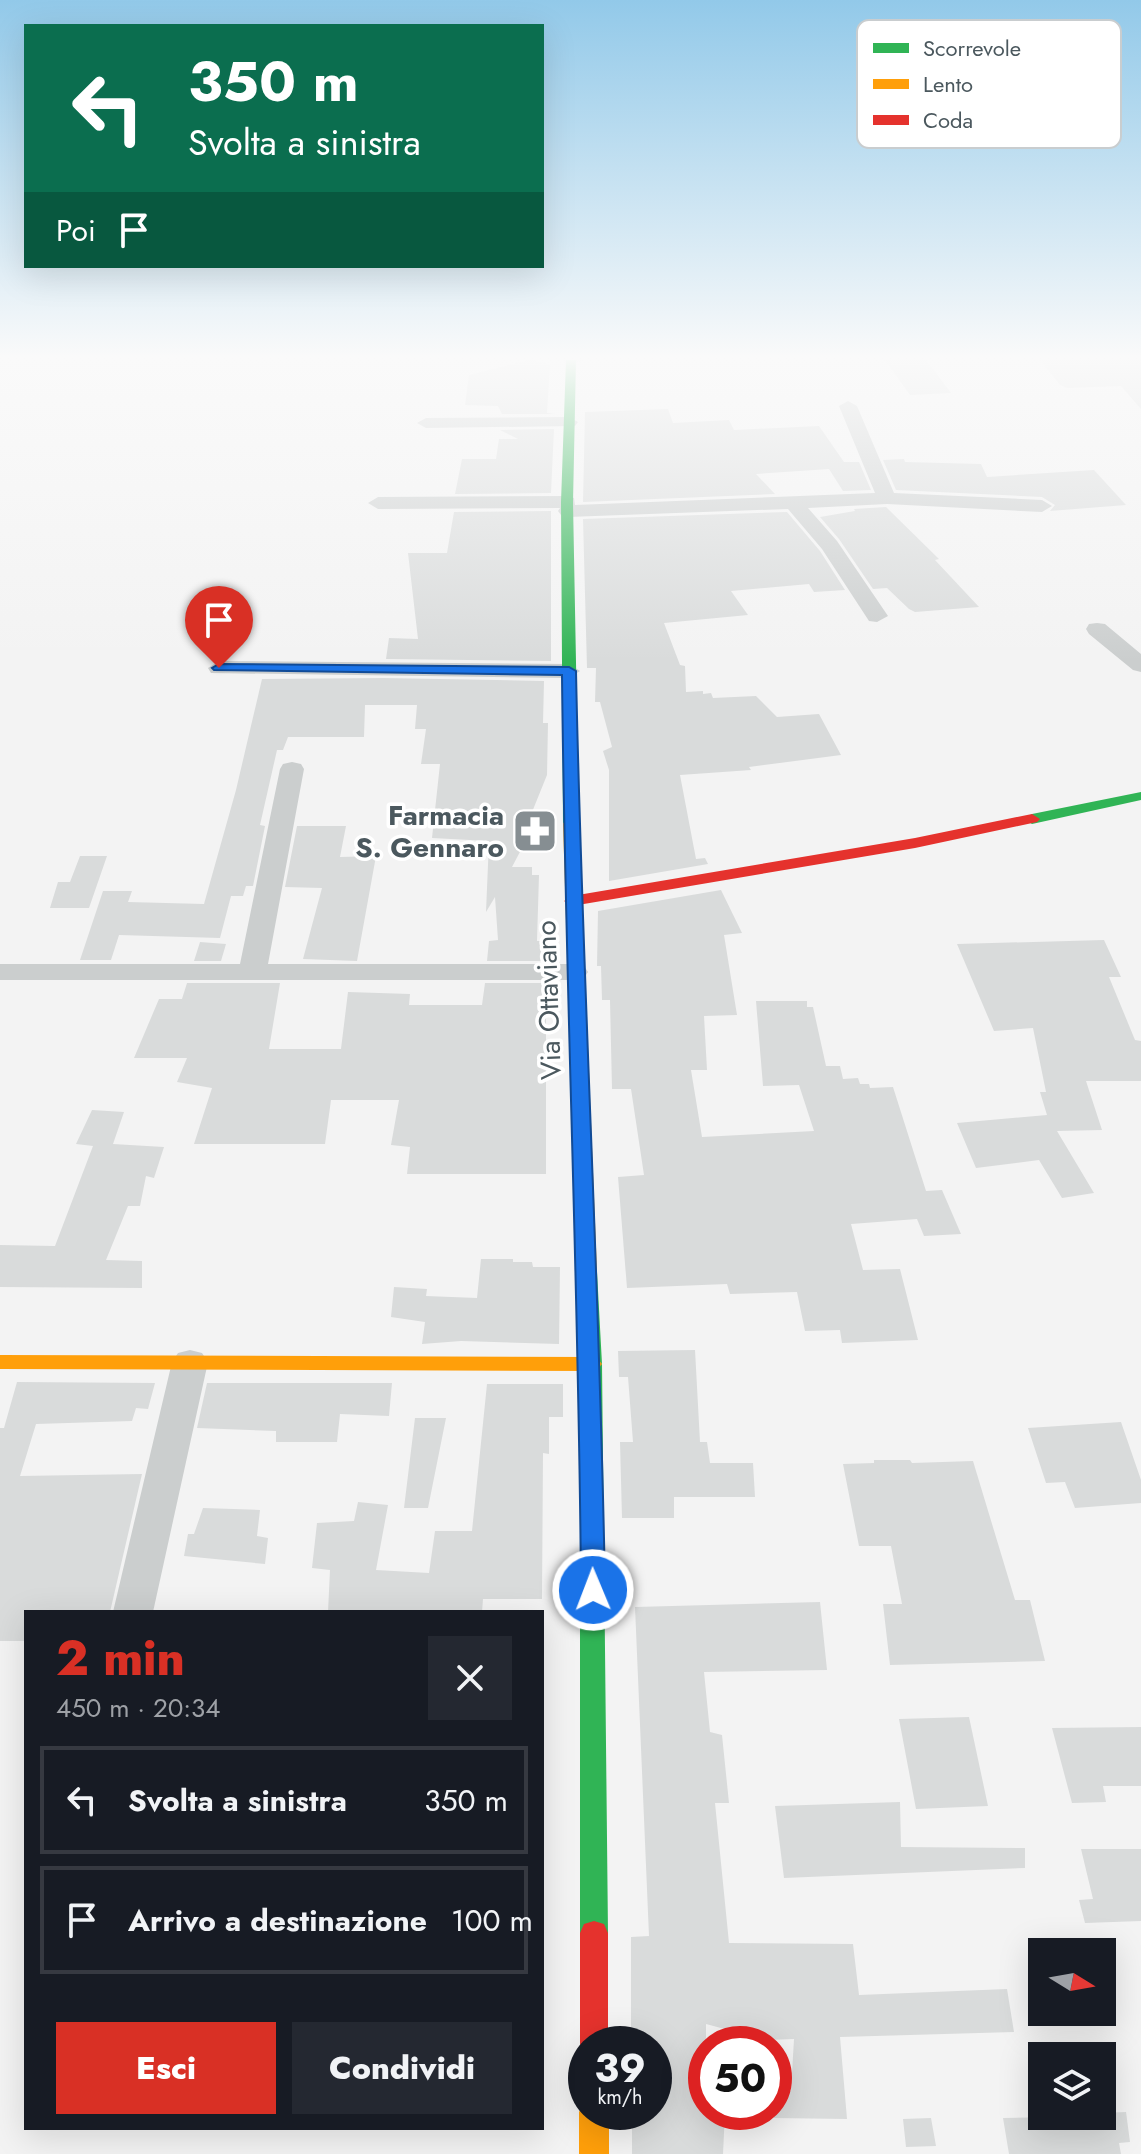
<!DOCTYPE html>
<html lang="it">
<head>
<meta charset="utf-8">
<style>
  :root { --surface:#171b24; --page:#242831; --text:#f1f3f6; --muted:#9ea1a6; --line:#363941; --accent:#d93025 }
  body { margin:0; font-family:Jost,sans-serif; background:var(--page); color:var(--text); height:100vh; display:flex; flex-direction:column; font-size:30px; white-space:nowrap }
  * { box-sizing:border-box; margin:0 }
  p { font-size:26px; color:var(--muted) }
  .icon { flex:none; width:44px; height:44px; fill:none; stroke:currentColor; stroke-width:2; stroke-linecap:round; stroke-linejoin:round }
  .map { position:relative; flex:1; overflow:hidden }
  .side { position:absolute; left:24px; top:1610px; width:520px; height:520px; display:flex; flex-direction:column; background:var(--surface); border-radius:0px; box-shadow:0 8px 32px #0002 }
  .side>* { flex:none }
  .banner { position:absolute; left:24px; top:24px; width:520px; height:244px; border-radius:0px; box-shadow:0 8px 32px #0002; background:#0b6e4f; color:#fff; overflow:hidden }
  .needle { width:52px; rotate:101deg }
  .controls { position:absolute; left:1028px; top:1938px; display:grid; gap:16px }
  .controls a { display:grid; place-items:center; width:88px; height:88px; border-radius:0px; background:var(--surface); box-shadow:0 8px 32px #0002; font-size:40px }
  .speed { position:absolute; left:568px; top:2026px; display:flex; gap:16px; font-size:40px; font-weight:700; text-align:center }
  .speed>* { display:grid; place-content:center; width:104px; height:104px; border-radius:50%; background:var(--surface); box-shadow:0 8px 32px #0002; line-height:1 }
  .speed small { font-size:20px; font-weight:400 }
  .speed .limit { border:12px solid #d22; background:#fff; color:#111 }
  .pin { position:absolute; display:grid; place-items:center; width:68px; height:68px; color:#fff; margin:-82px -34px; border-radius:50% 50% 50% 0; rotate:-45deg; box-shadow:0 0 8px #0007 }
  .pin .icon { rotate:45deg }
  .me { position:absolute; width:88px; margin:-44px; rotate:359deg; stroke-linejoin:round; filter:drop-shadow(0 0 6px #0008) }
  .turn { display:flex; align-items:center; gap:28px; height:168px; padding:0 32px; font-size:36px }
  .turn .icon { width:104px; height:104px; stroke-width:2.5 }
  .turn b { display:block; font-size:56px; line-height:68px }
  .then { display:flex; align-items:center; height:76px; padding:0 32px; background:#0003; gap:16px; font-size:30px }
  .round { display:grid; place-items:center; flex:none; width:84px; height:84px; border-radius:0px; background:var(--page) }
  .overview { display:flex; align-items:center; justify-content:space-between; height:136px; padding:0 32px }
  h1 { font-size:48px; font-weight:800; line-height:60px; color:var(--accent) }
  .primary-button { display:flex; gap:16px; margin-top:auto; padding:16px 32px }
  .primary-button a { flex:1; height:92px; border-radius:0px; background:var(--accent); color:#fff; font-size:32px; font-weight:800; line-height:92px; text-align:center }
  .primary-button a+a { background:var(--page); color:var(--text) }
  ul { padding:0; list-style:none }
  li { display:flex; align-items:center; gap:24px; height:108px; margin:0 16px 12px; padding:0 16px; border:4px solid var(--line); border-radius:0px }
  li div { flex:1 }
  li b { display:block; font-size:30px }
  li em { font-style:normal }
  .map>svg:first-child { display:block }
  .building { fill:#d9dbdb }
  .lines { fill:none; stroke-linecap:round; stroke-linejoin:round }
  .street { fill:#cbcece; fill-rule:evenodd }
  .fast { fill:#30b455; fill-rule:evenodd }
  .slow { fill:#ff9f0a; fill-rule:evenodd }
  .jam { fill:#e5322d; fill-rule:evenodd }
  .route { fill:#1a73e8; stroke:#114b97; stroke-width:2 }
  .labels { text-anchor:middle; stroke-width:7; stroke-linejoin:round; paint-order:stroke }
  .poi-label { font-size:28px; font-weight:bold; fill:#4b585e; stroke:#fff; text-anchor:end }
  .street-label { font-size:28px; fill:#4b585e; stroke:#fff }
  .key { fill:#fff; stroke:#c9cdcf; stroke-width:2 }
  .key-label { font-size:22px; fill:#4b585e }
</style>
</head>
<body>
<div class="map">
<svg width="1141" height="2154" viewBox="0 0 1141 2154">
  <rect width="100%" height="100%" fill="#f3f3f3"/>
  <path class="building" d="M529 360 550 364 547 413 555 414H502L498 406 465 405 469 375Z
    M885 360H926L951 393 910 395Z
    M1040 360H1141V409L1121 386 1067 388 1060 385Z
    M668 409 673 423 729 420 734 430 819 426 844 462H859L871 490 843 491 829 469 756 474 775 494 583 502 585 412Z
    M554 429 551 493 455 494 462 459H496L499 439H518L500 430Z
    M904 459 905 462 981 464 987 477 1094 470 1126 505 1050 511 1055 505 1042 497 896 490 883 460Z
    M886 507 939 559 935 560 979 607 915 612 909 609 887 588 873 589 839 539 820 517 855 511 854 509Z
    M551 511V661L386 659 389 638 418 639 408 553H447L454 512Z
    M787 512 820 551 845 590 814 592 809 584 731 591 748 615 664 623 680 665 685 666 686 692 703 691V694L711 693 713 698 756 696 777 717 819 714 841 755 749 767 751 770 680 775 696 859 705 858 708 864 609 881V770L603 751 612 747 600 702H595L596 668H587L583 519Z
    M383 678 544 681 543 723H548L547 775 528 822 532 829 512 867H532V875H539L537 941H551L552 961H487L489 941 498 940 495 897 486 912 489 841 432 838 440 764H421L426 729H415L417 705H365L364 737H288L283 750H277L260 825 265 826 253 886H246L243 896H231L220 938 119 935 111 960H80L103 891H132L128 902 204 904 236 790 262 679Z
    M297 826H346L340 857 376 856 357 961 303 959 322 888 285 887Z
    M80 856H107L89 908H50L58 882H70Z
    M721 890 742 933 724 935 737 1015 704 1016 707 1070H691L702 1137 814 1131 799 1085 763 1086 756 1001H807V1007H813L826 1066H840L843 1079 858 1078 860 1084H869L870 1088 893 1087 926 1191 942 1190 961 1234 924 1236 917 1219 851 1224 863 1270 900 1269 918 1340 842 1343 840 1330 805 1331 797 1292 730 1294 727 1284 627 1288 618 1177 644 1175 631 1089H612L610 1000H602L601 966H597L598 911Z
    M1104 940 1121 977H1109L1135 1040 1141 1041V1081H1086L1102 1130 1057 1131 1094 1193 1062 1198 1039 1160 976 1168 957 1123 1047 1115 1040 1092H1046L1033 1028 994 1031 957 944Z
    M200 942 226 944 221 961H194Z
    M187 983H280L269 1049H341L348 992 410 994 409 1005H482L485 983H546V1174H407L410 1147 391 1145 399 1100H331L325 1144H194L212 1088 177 1082 187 1058H134L159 999H182Z
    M92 1110 124 1112 113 1144 164 1147 154 1178 146 1176 140 1206H128L106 1260 142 1261V1288L0 1287V1245L55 1246 93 1146 76 1144Z
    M481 1259H513V1262H532L533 1267H560L559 1344 461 1341 422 1344 425 1322 391 1317 394 1287 427 1289 426 1296 477 1298Z
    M695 1350 700 1442H707L710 1463H753L755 1497H674V1518H622L620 1442H633L628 1377H619L618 1351Z
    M17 1382 155 1383 148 1409 136 1408 132 1421 36 1424 20 1476 142 1474 110 1612H26V1641H0V1428H4Z
    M207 1383H392L389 1416 340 1414 337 1442H276V1431L197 1428Z
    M487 1384H563V1417H549V1454L543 1453 542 1599H483L482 1612H328L330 1570 312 1568 317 1523 354 1521 358 1502 388 1505 376 1570 429 1573 435 1531H472Z
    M415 1418H446L428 1508H404Z
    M1121 1422 1141 1480V1503L1075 1508 1065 1482 1046 1483 1028 1428Z
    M874 1460H910L912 1463 973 1461 1015 1600H1030L1045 1661 890 1665 883 1604H902L891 1546H859L843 1464 874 1463Z
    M203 1508 260 1510 257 1536 268 1538 265 1564 184 1556 188 1534H194Z
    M820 1602 827 1670 704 1672 710 1732 722 1735 729 1803H715L729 1943 853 1944 859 1995 1007 1989 1014 2032 840 2037 847 2119 774 2118V2091H791L794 2039 766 2040 706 2024V2112H725L723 2154H632V2112H654V2044H631V1937L649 1936 635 1607Z
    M969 1717 988 1806 916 1809 899 1719Z
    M1141 1727V1786H1103L1106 1802 1072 1803 1052 1728Z
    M900 1802 901 1847 1025 1848V1868L784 1878 775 1806Z
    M1081 1849H1141V1921L1085 1923 1079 1900 1093 1899Z
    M1126 2112 1130 2142 1119 2143 1121 2154H1009L1003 2118 1102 2116V2113Z
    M931 2118 936 2146 906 2147 903 2119Z"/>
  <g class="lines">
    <path class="street" d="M563 360H583L571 365Z
      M848 401 857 406 894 493 1042 500 1052 506 1042 512 887 504 808 508 837 541 888 616 877 622 869 621 822 549 788 509 568 517 561 515 558 511 560 508 378 509 368 503 378 497 567 496 574 498 575 505 875 493 839 406Z
      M569 417 578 422 575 426 426 428 417 423 426 418Z
      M1097 623 1105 624 1141 654V672L1133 670 1089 634 1086 629 1089 624Z
      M219 661 569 664 580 671 569 678 211 673 208 668Z
      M292 762 301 764 304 769 268 964H574L584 966 588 972 584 978 574 980H0V964H240L280 769 283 764Z
      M190 1350 202 1353 208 1362 153 1612H113L172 1362 178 1353Z"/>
    <path class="fast" d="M566 360H576L573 502 579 823 571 828 563 823 561 502Z
      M1141 792V800L1032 824 1024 819 1032 814Z
      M587 1265 594 1267 597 1272 602 1364 608 1933 604 1942 594 1945 584 1942 580 1933V1364L577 1272 580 1267Z"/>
    <path class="slow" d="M571 818 579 823 597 1272 594 1277H580L577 1272 563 823Z
      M0 1355 591 1357 598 1359 602 1364 598 1369 591 1371 0 1369Z
      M586 2101V2112H609V2154H579V2112Z"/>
    <path class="jam" d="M1032 814 1040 819 1037 822 915 848 572 906 564 901 572 896 915 838Z
      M594 1921 604 1924 608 1933V2044H586V2054L580 2044V1933L584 1924Z"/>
  </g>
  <linearGradient id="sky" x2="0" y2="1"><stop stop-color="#92c9e9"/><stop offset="0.54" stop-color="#fafafa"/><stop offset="1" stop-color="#fafafa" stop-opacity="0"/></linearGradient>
  <rect width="1141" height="661" fill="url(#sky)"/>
  <path class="route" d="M219 664 569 667 576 671C582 978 600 1284 605 1590L602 1597 593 1600 585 1597 581 1590C579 1285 565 980 562 675L214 670 212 668Z"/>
  <defs>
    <g id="pharmacy-square" transform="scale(2.3)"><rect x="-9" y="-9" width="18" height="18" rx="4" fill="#868e92" stroke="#fff"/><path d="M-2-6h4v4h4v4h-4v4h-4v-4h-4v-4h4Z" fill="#fff"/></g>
  </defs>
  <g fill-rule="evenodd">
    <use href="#pharmacy-square" x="535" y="831"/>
  </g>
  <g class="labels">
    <g class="poi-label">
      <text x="504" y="825">Farmacia<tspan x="504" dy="32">S. Gennaro</tspan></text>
    </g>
    <g class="street-label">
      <text transform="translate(548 1000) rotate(-92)" y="10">Via Ottaviano</text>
    </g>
  </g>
  <rect x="857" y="20" width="264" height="128" rx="12" class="key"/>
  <rect x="873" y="43" width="36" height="10" fill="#30b455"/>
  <rect x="873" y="79" width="36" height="10" fill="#ff9f0a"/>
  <rect x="873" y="115" width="36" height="10" fill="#e5322d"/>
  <g class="key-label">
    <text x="923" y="56">Scorrevole</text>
    <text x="923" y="92">Lento</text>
    <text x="923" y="128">Coda</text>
  </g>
</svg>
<div class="controls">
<a><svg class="needle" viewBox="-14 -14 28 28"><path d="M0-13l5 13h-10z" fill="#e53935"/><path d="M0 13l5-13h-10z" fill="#9ea1a6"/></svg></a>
<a><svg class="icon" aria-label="layers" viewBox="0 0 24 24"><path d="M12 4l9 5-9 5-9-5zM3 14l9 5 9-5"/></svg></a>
</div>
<div class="speed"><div>39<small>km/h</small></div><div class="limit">50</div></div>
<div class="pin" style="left:219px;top:668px;background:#d93025"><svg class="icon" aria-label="arrive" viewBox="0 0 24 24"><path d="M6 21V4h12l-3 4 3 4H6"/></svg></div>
<svg class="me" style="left:593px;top:1590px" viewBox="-20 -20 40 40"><circle r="17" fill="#1a73e8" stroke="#fff" stroke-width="3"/><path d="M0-11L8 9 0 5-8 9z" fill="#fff"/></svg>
<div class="banner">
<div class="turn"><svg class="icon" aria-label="left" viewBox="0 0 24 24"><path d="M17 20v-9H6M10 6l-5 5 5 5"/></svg><div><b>350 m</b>Svolta a sinistra</div></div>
<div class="then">Poi<svg class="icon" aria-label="arrive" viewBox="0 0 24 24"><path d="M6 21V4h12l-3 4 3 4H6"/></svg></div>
</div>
<section class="side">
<div class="overview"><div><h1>2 min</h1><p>450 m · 20:34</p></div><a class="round"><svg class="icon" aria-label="close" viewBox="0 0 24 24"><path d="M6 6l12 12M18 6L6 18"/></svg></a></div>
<ul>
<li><svg class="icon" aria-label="left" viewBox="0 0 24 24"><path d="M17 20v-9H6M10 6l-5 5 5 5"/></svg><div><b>Svolta a sinistra</b></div><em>350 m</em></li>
<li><svg class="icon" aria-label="arrive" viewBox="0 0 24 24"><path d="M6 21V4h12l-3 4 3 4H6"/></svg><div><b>Arrivo a destinazione</b></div><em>100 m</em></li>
</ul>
<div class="primary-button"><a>Esci</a><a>Condividi</a></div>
</section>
</div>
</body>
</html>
